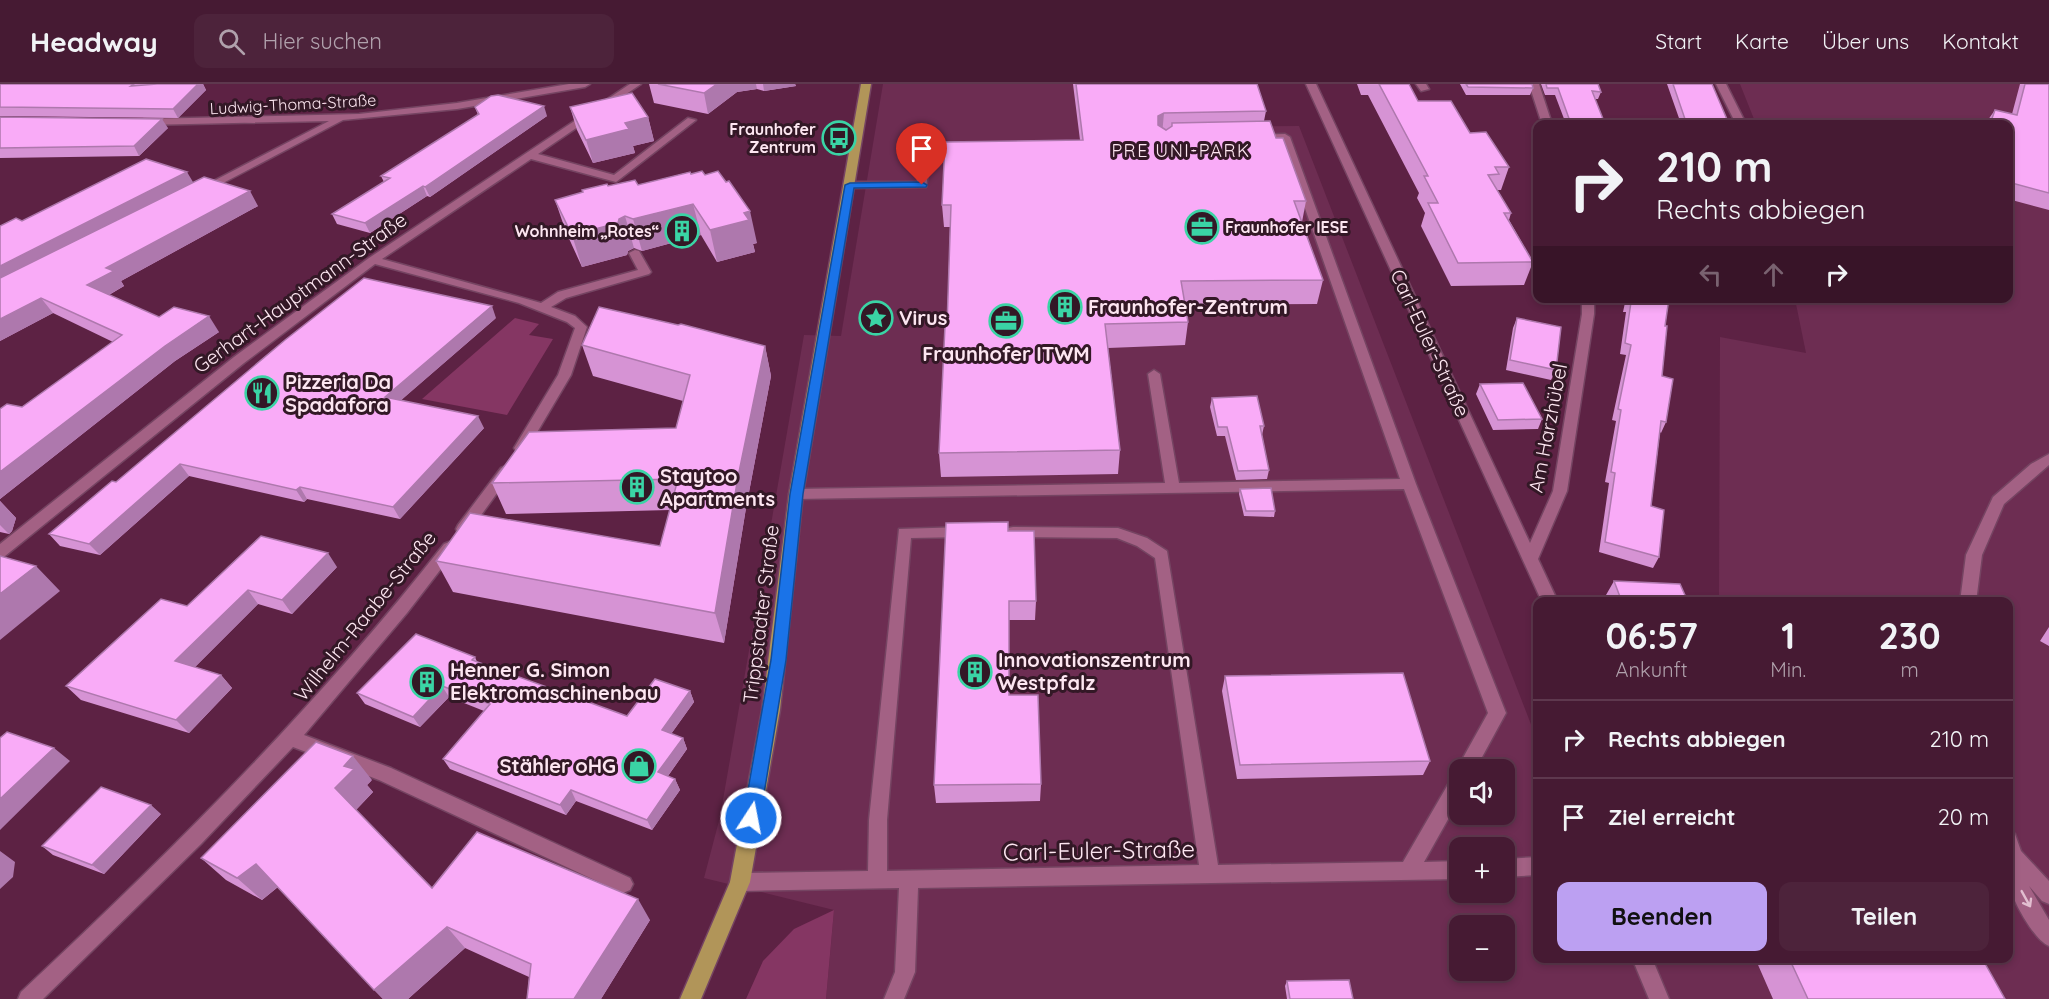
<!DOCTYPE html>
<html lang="de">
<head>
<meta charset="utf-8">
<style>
  :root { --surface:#461a33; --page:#4d233b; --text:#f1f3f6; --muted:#b0a1ac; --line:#5e384e; --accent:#bca0f2 }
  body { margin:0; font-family:Quicksand,sans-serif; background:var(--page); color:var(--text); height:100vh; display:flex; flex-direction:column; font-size:22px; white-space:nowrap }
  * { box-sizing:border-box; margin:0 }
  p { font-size:20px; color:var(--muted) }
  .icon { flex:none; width:33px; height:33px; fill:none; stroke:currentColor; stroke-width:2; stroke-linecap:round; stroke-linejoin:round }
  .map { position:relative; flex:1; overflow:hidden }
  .sheet { position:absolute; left:1533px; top:513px; width:480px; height:366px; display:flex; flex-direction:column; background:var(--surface); border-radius:12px; box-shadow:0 3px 9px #0003,0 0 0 2px var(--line) }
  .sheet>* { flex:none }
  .top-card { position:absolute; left:1533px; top:36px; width:480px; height:183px; border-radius:12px; box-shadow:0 3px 9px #0003,0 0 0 2px var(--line); background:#461a33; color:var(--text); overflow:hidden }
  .controls { position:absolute; left:1449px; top:675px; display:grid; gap:12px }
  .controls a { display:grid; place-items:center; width:66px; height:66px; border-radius:12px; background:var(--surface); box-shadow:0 3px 9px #0003,0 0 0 2px var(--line); font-size:30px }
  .pin { position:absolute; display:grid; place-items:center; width:51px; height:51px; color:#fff; margin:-62px -26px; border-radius:50% 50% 50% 0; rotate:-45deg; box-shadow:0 0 6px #0007 }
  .pin .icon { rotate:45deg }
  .me { position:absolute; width:66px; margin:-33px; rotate:11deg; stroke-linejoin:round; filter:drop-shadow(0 0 4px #0008) }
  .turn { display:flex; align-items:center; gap:21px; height:126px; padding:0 24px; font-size:27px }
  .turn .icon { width:78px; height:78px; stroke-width:2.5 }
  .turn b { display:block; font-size:42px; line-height:51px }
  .lanes { display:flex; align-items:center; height:57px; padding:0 24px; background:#0003; justify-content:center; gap:30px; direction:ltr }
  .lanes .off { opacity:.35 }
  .eta { display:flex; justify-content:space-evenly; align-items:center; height:102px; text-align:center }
  .eta b { font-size:36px; font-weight:800; line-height:42px }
  .action { display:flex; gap:12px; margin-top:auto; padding:12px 24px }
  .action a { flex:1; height:69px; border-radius:12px; background:var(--accent); color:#111; font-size:24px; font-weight:800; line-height:69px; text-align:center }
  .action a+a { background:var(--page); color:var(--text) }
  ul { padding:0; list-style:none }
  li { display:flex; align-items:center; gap:18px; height:78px; padding:0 24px; border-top:2px solid var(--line) }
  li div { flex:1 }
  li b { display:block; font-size:22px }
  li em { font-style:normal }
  header { display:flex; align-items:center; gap:36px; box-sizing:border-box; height:84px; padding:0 30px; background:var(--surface); border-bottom:2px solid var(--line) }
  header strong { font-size:28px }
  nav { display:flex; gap:33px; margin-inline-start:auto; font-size:21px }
  .search { width:420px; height:54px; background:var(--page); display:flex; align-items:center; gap:15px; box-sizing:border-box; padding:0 21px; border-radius:12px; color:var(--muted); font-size:22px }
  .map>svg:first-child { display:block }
  .built { fill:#6d2d52; fill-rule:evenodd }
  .green { fill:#853663 }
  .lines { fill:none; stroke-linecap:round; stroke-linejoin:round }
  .minor-casing { stroke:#754462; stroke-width:3 }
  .major-casing { stroke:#754462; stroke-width:3 }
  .minor { fill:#a36184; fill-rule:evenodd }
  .major { fill:#b19559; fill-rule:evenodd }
  .wall { fill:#d693d4 }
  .shaded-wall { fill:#ae78ad }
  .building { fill:#f9abf7; stroke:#ae78ad; stroke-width:1.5 }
  .oneway { stroke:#e2bed0 }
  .route { fill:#1a73e8; stroke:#114b97; stroke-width:1.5 }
  .labels { text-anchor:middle; stroke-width:6; stroke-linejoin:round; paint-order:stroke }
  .far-street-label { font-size:16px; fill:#fde6f1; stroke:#331826 }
  .far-poi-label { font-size:16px; font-weight:bold; fill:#fde6f1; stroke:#331826; text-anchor:end }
  .far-neighbourhood-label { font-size:18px; letter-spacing:1.5px; fill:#fde6f1; stroke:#331826 }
  .street-label { font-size:20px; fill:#fde6f1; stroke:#331826 }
  .poi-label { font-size:20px; font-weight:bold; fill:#fde6f1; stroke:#331826; text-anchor:start }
  .near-street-label { font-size:24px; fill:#fde6f1; stroke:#331826 }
</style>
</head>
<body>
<header>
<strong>Headway</strong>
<div class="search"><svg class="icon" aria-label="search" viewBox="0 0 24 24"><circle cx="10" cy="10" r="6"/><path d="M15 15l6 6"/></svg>Hier suchen</div>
<nav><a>Start</a><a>Karte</a><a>Über uns</a><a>Kontakt</a></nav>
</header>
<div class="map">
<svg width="2049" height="915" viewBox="0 0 2049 915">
  <rect width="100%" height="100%" fill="#5d2244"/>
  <path class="built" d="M883 0H1133L1144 44 1299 42 1532 643 1537 647 1538 874H2008V518L1719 517 1720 253 1806 269 1795 215 2008 214V40H1756L1740 0H2049V915H826L834 826 704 794 720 733 804 251 841 252ZM1460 686H1504V730H1460ZM1460 764H1504V808H1460ZM1460 842H1504V886H1460Z"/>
  <path class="green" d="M515 234 539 240 529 251 553 255 507 331 422 315Z
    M834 826 826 915H746L763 877 794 845Z"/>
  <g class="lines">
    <g class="minor-casing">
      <path id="minor" d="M569 0H590L585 3 457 25 343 36 202 110 198 109V105L329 37 144 41 139 38 144 35 359 30 457 19Z
        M630 0H641L538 70 614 91 688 34 696 36 616 98 531 75 382 175 541 219 558 208 638 186 629 169 635 166 639 167 651 188 649 190 566 214 551 223 575 232 587 243 571 291 526 367H516L514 364 558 291 575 244 567 238 519 219 375 180 244 279 5 472 0 474V460L234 273 369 174Z
        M1306 0H1316L1530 459 1553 407 1582 230V214H1594V230L1567 407 1538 475 1558 518H1542Z
        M1416 0H1426L1429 5 1421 7Z
        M1529 0H1539L1552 40H1542Z
        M1716 0H1726L1746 40H1736Z
        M1285 50 1290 53 1416 400 1506 629 1475 686H1460V714L1424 778 1460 777V795L918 804 915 888 904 915H884L895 888 899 804 740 807 733 804 730 798 733 792 740 789 868 787 869 736 899 445 965 443 970 444 972 448 970 452 965 453 911 454 887 736V787L1199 781 1155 474 1137 462 1117 454 1013 453 1008 452 1006 448 1008 444 1013 443 1118 444 1147 454 1167 467 1218 781 1403 778 1454 690 1458 689 1456 686 1459 681 1488 629 1404 405 796 415 789 410 796 405 1165 399 1148 290 1154 286 1160 290 1179 399 1400 395 1281 56 1258 57 1253 54 1258 51Z
        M926 67 931 70 926 103 850 104 845 101 850 98H917L921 70Z
        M2049 370V381L2004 420 1982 471 1976 518H1960L1966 471 1993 413 2031 380Z
        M506 382 513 387 511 390 468 449H458L456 445 458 441 501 384Z
        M449 458 454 460 457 464 454 468 407 529 304 651 391 684 630 794 633 800 630 806 623 809 616 806 379 696 293 663 201 760 43 915H18L21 908C172 767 316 623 444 460Z
        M2008 748 2015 750 2021 767 2049 797V820L2042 817 2029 802 2049 836V862C2034 856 2012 816 2009 800 2006 784 2008 764 2008 748Z
        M1538 773V791L1504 793V775Z
        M1632 874H1652L1669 915H1649Z"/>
    </g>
    <g class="major-casing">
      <path id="major" d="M861 0H871L803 410 780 626 750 798 701 915H680L730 798 762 626 789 410Z"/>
    </g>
    <use href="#minor" class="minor"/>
    <use href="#major" class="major"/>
  </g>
  <path class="wall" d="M0 0H203L206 6 178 34 0 32Z
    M649 0H795L796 2 764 7 757 5 737 8 708 30 654 19Z
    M1073 0H1257L1266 27 1264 37 1276 54 1306 117 1302 138 1323 196 1317 220 1185 221 1188 238 1185 261 1108 264 1120 366 1118 390 941 393 939 369 947 242 950 143H944L942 121 1080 56Z
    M1357 0H1409L1418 17 1470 49 1509 83 1501 106H1497L1511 129 1509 136 1533 178 1524 201 1451 202 1421 142 1425 129 1417 114 1419 109 1368 11H1361Z
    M1460 0H1532L1533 4 1530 11H1466Z
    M1541 0H1598L1601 8 1598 15H1595L1605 40H1566L1555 11H1545Z
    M1667 0H1712L1729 40H1677L1680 37Z
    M2020 0H2049V126L2008 115V40H1985L1995 26 2012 30Z
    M475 23 547 32 430 113 427 112 370 149 337 140 332 130 384 98 381 92 478 31Z
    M570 23 648 33 654 57 633 62 635 69 593 79 577 46Z
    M0 33 168 44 139 72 0 74Z
    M690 88 757 159 753 160 755 168 717 178 701 151 642 167 634 164 628 167 627 171 582 183 566 148 555 116 608 102 638 101Z
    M193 98 258 122 121 197 124 202 109 211 159 233 219 248 175 277 0 415V325L22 323 113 258 53 229 0 257V142Z
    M1626 214H1669L1665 242 1662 292 1666 338 1661 349 1660 348 1651 422 1659 473 1653 484 1599 468 1609 399 1605 398 1616 337 1612 336 1626 271 1620 270 1626 228H1623Z
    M496 234 401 316 484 344 400 435 307 415 304 418 189 392 100 471 60 462 49 450 116 398Z
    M1517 234 1556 286 1551 296 1506 286 1513 244Z
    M582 261 765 262 771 292 746 424 724 559 453 508 436 477 660 462 670 426 506 430 492 399 676 344 683 317 593 292Z
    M1480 300 1542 335 1538 345 1493 346 1476 310Z
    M1212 314 1264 342 1262 351 1269 386 1267 395 1236 396 1225 352H1217L1210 323Z
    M1240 405 1275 427 1274 433 1244 432 1239 410Z
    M0 417 16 434 12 447 9 450 0 448Z
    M1009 447 1036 517 1035 536H1009V611L1041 700 1040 717 936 719 934 701Z
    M337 483 292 530 258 520 195 583 221 591 232 604 189 649 81 616 66 602 187 522Z
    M1614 497 1688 518H1602Z
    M2049 543V562L2040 557Z
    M475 573 477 578 627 632 690 607 694 618 671 650 683 654 687 665 668 692 675 695 680 706 652 746 576 717 566 731 450 685 443 675 484 627 449 613 420 643 365 620 357 609Z
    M1225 592 1430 677 1423 691 1237 695 1222 607Z
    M372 696 367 701 373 708 356 726 432 804 650 836 601 915H527L529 893 465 864 408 915H383L278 803 262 816 226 796 201 774Z
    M161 730 104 790 53 771 42 762Z
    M1755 874H1982L2005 915H1773Z
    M1287 897 1353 915H1287L1285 902Z"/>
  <path class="shaded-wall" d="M198 0H203L206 6 178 34 173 25Z
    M717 0H756L757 5 737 8 708 30 704 9Z
    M763 0H795L796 2 764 7Z
    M544 22 547 32 430 113 425 103Z
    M1164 29 1162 51 1156 54 1158 32Z
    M648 33 654 57 633 62 635 69 593 79 586 56 625 39Z
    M162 35 168 44 139 72 134 62Z
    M187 88 196 103 0 203V182Z
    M423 102 427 112 370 149 365 139Z
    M250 107 258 122 121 197 124 202 98 217 87 201 106 184Z
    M693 120 701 151 642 167 633 135Z
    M750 127 757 159 753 160 755 168 717 178 710 146 744 129Z
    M625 132 634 164 628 167 627 171 582 183 572 151 619 135Z
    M41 214 53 229 0 257V235Z
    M492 222 496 234 391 325 385 313Z
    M209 232 219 248 175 277 0 415V388L165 262Z
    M765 262 771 292 746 424 724 559 715 529 738 393Z
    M478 332 484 344 400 435 393 423Z
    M180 380 189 392 100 471 89 460Z
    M300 403 307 415 304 418 296 406Z
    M0 417 16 434 12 447 9 450 0 441Z
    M328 469 337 483 292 530 282 516Z
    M36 482 60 507 0 556V510Z
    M248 506 258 520 187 591 175 577Z
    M221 591 232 604 189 649 176 636Z
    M442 602 449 613 420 643 413 633Z
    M690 607 694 618 666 657 662 646Z
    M683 654 687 665 663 699 658 688Z
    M54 664 70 677 0 746V715Z
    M353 672 372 696 367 701 373 708 355 727 335 704 344 682Z
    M675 695 680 706 652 746 647 736Z
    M571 706 576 717 566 731 560 721Z
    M151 721 161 730 104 790 92 781Z
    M0 767 15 778 13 793 0 805Z
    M256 780 279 802 262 816 237 794Z
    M638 815 650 836 601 915H574Z
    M447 843 465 864 408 915H383L374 906Z"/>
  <path class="building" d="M0 0H134L131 2 157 0H198L173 25 0 23Z
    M658 0H717L704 9Z
    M1076 0H1257L1266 27 1164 29 1158 32V41L1166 46 1172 42V39L1270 37 1276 54H1283L1306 117H1294L1323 196 1181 197 1188 238 1105 240 1120 366 939 369 945 242H947L951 121H942L945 58 1083 56Z
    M1379 0H1409L1418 17H1451L1470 49 1486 48 1509 83H1495L1499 90 1488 91 1511 129H1504L1533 178 1458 179 1428 119H1438L1424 92H1428Z
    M1466 0H1532L1533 4 1468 3Z
    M1546 0H1598L1601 8 1592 7 1605 40H1571L1558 4H1547Z
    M1673 0H1712L1729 40H1680L1679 37 1686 38Z
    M2025 0H2049V109L2008 98V40H1990L1995 26 2017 31Z
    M632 9 648 33 625 39 629 45 586 56 570 23Z
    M498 11 544 22 425 103 423 102 365 139 332 130 390 94 381 92 479 30 475 23 491 12Z
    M0 33 162 35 134 62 0 64Z
    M146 75 187 88 0 182V142L16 134 22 137Z
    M702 87 705 91 718 87 726 98 729 97 750 127 744 129 749 136 710 146 693 120 633 135 625 132 619 135 618 139 572 151 555 116 583 108 582 106 607 100 608 102 635 96 638 101 690 88 691 90Z
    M204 93 250 107 106 184 114 187 87 201 159 233 174 223 209 232 165 262 0 388V325L7 320 22 323 122 251 41 214 0 235V194Z
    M364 194 492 222 385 313 478 332 393 423 300 403 296 406 180 380 89 460 49 450 112 397 116 398 285 256Z
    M1628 214H1669L1665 242H1667L1662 292 1673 295 1666 338 1661 337 1651 422 1664 426 1659 473 1605 458 1615 389 1611 388 1621 326 1618 325 1631 261 1625 259 1631 218 1628 217Z
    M599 223 678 241 681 240 765 262 738 393 715 529 436 477 470 429 660 462 678 395 492 399 529 348 676 344 690 291 582 261Z
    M1517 234 1561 243 1556 286 1510 276Z
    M1523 299 1542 335 1498 336 1480 300Z
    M1257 312 1264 342H1260L1269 386 1238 387 1227 343H1218L1212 314Z
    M1271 404 1275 427H1246L1240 405Z
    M1008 438V447H1034L1036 517H1009V611H1038L1041 700 934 701 946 439Z
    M261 452 328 469 282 516 248 506 175 577 221 591 176 636 66 602 161 515 187 522Z
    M0 472 36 482 0 510Z
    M1614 497 1680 500 1688 518H1622Z
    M416 550 475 573 472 576 627 632 655 595 690 607 662 646 683 654 658 688 675 695 647 736 571 706 560 721 443 675 490 620 442 602 413 633 357 609Z
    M1403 589 1430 677 1240 681 1225 592Z
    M7 648 54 664 0 715V654Z
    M316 658 353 672 344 682 354 685 335 704 432 804 477 748 638 815 574 915H527L531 880 447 843 374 906 256 780 237 794 201 774Z
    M101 703 151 721 92 781 42 762Z
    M1789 874H1982L2005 915H1808Z
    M1349 896 1353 915H1290L1287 897Z"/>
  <defs><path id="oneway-shaft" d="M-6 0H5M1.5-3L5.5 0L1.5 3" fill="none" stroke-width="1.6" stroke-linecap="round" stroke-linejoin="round" transform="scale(1.5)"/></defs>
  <use class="oneway" href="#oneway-shaft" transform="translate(2026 815) rotate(61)"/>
  <path class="route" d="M922 98 927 101 926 103 854 104 803 410 786 576 760 734 757 739 751 741 745 739 743 734 771 576 790 410 845 101 850 99Z"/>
  <defs>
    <g id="bus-ring" transform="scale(1.725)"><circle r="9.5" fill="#331826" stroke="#3ad4a5" stroke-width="1.5"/><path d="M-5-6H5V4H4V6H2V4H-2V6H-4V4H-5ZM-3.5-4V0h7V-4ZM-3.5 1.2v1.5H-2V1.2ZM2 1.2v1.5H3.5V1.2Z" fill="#3ad4a5"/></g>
    <g id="office-ring" transform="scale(1.725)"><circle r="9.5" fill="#331826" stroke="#3ad4a5" stroke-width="1.5"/><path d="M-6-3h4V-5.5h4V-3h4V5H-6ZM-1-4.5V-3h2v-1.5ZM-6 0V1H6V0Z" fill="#3ad4a5"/></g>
    <g id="building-ring" transform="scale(1.725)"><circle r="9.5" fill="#331826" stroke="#3ad4a5" stroke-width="1.5"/><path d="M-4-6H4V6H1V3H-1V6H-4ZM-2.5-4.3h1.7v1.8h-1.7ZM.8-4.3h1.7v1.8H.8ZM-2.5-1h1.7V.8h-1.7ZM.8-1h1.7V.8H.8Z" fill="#3ad4a5"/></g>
    <g id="sight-ring" transform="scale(1.725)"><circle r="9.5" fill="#331826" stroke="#3ad4a5" stroke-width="1.5"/><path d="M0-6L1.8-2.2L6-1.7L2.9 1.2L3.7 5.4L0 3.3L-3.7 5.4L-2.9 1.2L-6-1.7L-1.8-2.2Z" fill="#3ad4a5"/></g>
    <g id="restaurant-ring" transform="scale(1.725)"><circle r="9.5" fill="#331826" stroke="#3ad4a5" stroke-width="1.5"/><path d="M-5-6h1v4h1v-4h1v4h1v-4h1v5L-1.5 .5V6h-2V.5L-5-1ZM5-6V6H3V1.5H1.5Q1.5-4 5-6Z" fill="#3ad4a5"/></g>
    <g id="shop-ring" transform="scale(1.725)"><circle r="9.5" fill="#331826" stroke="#3ad4a5" stroke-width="1.5"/><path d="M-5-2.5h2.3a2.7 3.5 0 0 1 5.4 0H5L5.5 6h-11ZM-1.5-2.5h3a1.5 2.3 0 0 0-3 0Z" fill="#3ad4a5"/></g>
  </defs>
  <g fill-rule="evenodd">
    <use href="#bus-ring" x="839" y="54"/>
    <use href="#office-ring" x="1202" y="143"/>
    <use href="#building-ring" x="682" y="147"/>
    <use href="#building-ring" x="1065" y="223"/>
    <use href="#sight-ring" x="876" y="234"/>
    <use href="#office-ring" x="1006" y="237"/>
    <use href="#restaurant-ring" x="262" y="309"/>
    <use href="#building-ring" x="637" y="403"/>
    <use href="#building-ring" x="975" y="588"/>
    <use href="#building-ring" x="427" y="598"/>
    <use href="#shop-ring" x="639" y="682"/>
  </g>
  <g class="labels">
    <g class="far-street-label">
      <text transform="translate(293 20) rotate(-3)" y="6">Ludwig-Thoma-Straße</text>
    </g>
    <g class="far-poi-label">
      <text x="816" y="51">Fraunhofer<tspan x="816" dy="18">Zentrum</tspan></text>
      <text x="1225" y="149" text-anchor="start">Fraunhofer IESE</text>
      <text x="659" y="153">Wohnheim „Rotes“</text>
    </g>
    <g class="far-neighbourhood-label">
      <text x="1181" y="73">PRE UNI-PARK</text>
    </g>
    <g class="street-label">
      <text transform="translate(300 209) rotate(-36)" y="7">Gerhart-Hauptmann-Straße</text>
      <text transform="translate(1430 259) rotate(65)" y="7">Carl-Euler-Straße</text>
      <text transform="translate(1548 344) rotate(-79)" y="7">Am Harzhübel</text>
      <text transform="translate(761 530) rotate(-83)" y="7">Trippstadter Straße</text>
      <text transform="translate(365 532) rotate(-51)" y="7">Wilhelm-Raabe-Straße</text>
    </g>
    <g class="poi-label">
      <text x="1088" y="230">Fraunhofer-Zentrum</text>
      <text x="899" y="241">Virus</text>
      <text x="1006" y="277" text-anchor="middle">Fraunhofer ITWM</text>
      <text x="285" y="305">Pizzeria Da<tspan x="285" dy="23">Spadafora</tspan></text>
      <text x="660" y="399">Staytoo<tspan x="660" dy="23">Apartments</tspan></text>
      <text x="998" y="583">Innovationszentrum<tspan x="998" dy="23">Westpfalz</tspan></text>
      <text x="450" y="593">Henner G. Simon<tspan x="450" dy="23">Elektromaschinenbau</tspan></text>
      <text x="616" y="689" text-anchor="end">Stähler oHG</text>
    </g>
    <g class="near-street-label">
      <text transform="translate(1099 767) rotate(-1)" y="8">Carl-Euler-Straße</text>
    </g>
  </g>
</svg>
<div class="controls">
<a><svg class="icon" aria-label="sound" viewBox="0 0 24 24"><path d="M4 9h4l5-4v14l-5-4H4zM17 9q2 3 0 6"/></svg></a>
<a>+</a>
<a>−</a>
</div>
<div class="pin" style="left:922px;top:101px;background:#d93025"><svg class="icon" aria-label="arrive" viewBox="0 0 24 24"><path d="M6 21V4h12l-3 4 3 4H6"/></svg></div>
<svg class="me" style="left:751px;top:734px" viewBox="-20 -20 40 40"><circle r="17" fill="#1a73e8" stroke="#fff" stroke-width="3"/><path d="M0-11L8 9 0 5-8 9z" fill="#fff"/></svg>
<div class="top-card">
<div class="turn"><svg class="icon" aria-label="right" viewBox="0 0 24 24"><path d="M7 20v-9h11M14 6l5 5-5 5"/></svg><div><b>210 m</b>Rechts abbiegen</div></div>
<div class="lanes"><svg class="icon off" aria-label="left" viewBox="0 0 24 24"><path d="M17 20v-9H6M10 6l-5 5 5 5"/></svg><svg class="icon off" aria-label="ahead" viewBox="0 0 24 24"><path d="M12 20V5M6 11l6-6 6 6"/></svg><svg class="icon" aria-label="right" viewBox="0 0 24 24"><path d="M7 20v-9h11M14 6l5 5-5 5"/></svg></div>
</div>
<section class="sheet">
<div class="eta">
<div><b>06:57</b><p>Ankunft</p></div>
<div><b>1</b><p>Min.</p></div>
<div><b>230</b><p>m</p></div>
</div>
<ul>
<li><svg class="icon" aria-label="right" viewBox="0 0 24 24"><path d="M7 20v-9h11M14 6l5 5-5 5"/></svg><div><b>Rechts abbiegen</b></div><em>210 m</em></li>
<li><svg class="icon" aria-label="arrive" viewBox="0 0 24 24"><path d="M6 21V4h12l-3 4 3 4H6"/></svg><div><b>Ziel erreicht</b></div><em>20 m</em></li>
</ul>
<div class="action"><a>Beenden</a><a>Teilen</a></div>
</section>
</div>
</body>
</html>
